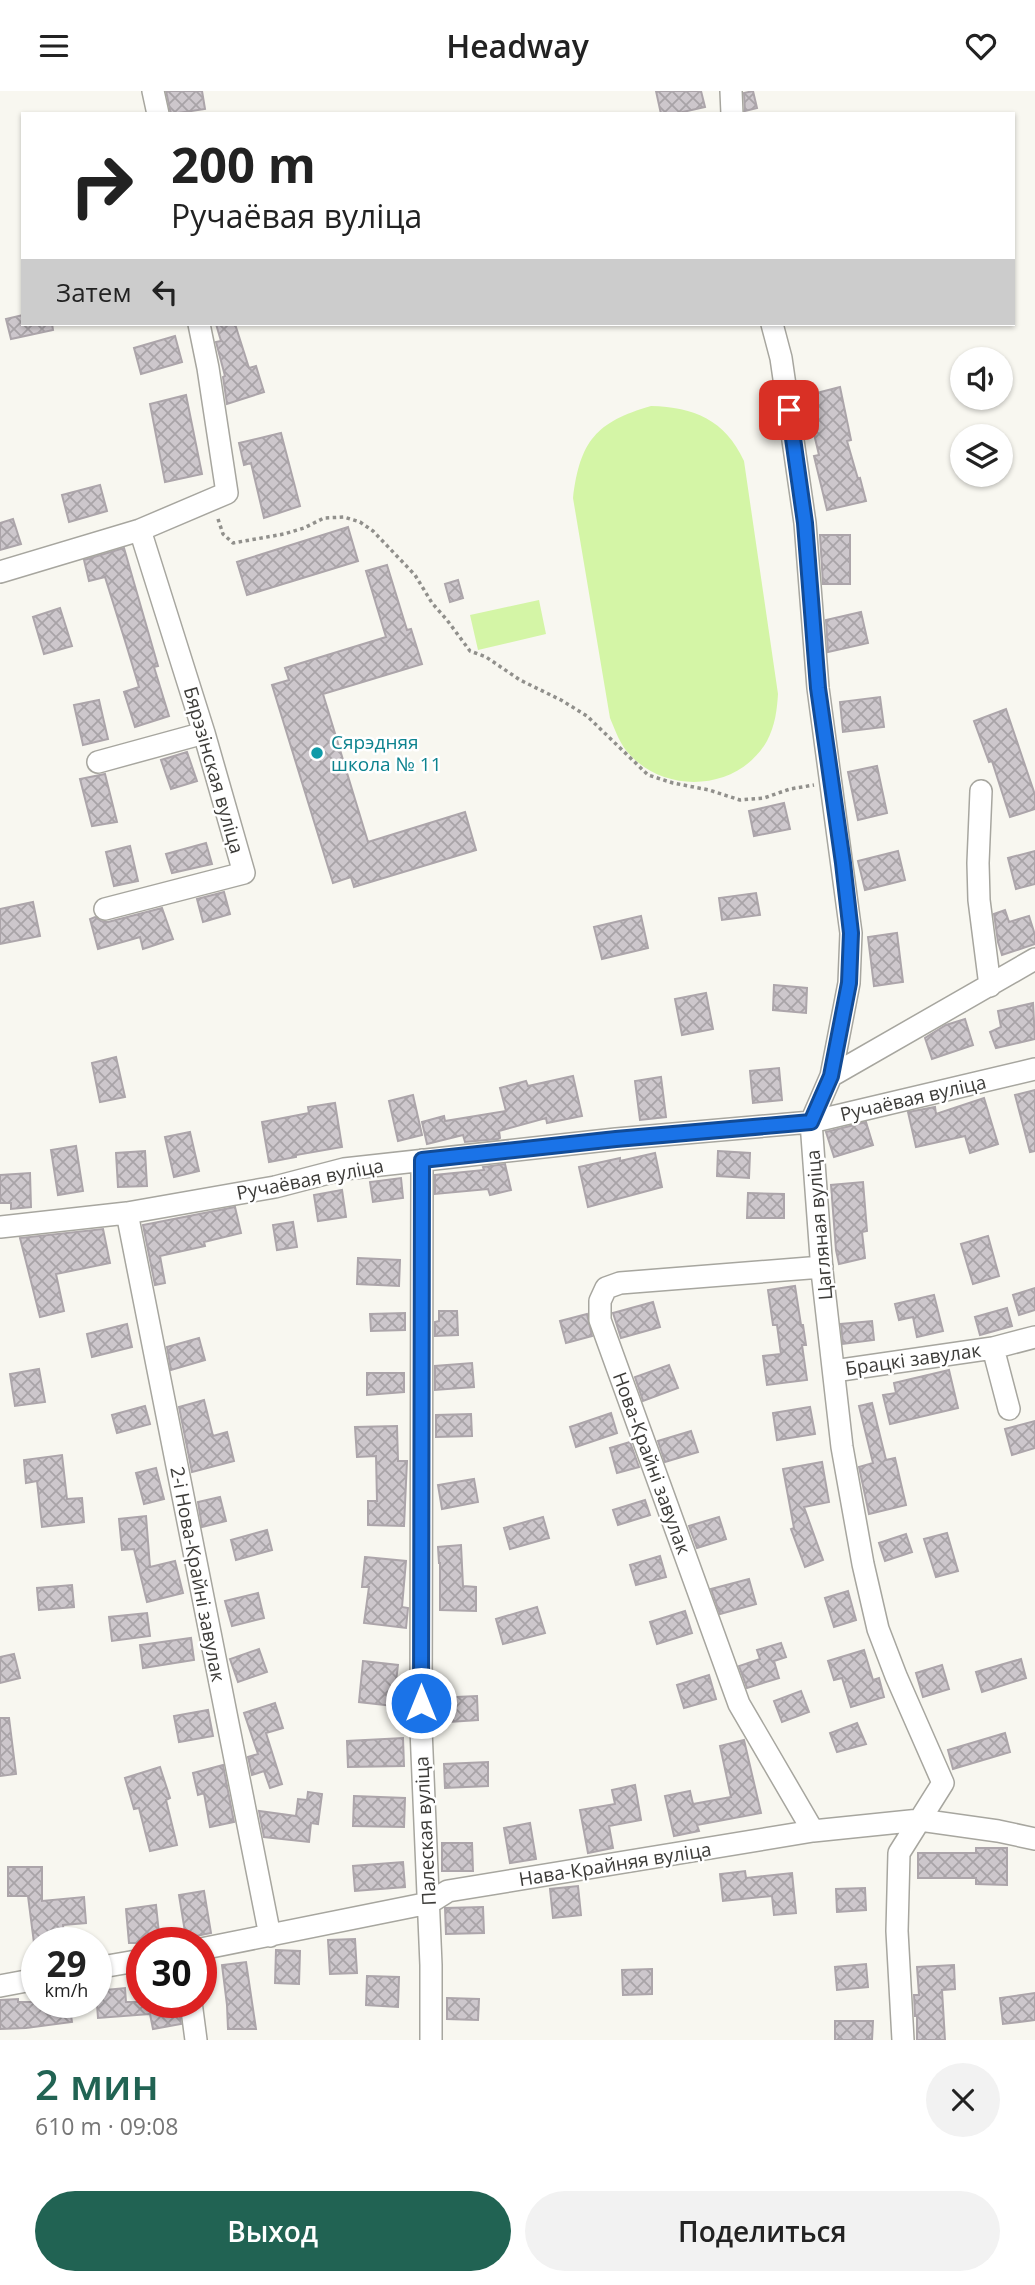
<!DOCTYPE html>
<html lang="ru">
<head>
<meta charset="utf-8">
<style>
  :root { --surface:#fff; --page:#f2f2f2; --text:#222; --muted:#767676; --accent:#216353 }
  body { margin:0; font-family:"Open Sans",sans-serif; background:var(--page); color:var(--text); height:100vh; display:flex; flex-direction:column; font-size:26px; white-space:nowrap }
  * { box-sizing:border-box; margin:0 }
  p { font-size:23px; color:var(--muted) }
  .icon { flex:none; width:38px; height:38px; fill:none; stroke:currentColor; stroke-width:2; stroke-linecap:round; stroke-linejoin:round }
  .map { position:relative; height:1949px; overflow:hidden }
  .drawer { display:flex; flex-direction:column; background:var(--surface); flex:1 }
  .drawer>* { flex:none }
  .banner { position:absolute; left:21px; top:21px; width:994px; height:214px; border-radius:0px; box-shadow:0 2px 5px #0004; background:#fff; color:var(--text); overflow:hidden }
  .buttons { position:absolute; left:950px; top:256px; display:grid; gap:14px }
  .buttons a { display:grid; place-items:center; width:63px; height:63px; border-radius:50%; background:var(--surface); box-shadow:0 2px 5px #0004; font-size:35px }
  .speed { position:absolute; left:21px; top:1836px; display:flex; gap:14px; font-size:35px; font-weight:700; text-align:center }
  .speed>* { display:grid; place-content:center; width:91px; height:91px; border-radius:50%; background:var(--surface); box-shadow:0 2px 5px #0004; line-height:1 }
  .speed small { font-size:18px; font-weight:400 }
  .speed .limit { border:10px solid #d22; background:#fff; color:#111 }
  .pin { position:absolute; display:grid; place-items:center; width:60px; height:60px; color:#fff; margin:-30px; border-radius:14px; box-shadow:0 4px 10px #0006 }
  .me { position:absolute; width:77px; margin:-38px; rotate:0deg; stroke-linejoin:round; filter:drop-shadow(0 0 5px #0008) }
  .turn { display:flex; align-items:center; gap:24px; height:147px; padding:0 35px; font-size:32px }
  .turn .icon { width:91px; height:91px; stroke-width:2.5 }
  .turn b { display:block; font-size:49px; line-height:60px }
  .then { display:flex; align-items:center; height:66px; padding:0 35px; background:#0003; gap:14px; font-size:26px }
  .round { display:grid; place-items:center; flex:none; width:74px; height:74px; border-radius:37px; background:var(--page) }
  .overview { display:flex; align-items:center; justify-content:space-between; height:119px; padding:0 35px }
  h1 { font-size:42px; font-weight:600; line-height:52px; color:var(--accent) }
  .action { display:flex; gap:14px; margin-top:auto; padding:14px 35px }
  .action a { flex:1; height:80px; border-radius:42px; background:var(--accent); color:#fff; font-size:28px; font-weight:600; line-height:80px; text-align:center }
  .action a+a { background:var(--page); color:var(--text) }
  header { display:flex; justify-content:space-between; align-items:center; height:91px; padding:0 35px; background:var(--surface); font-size:32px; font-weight:600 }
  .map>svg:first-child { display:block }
  .grass { fill:#d4f5a6 }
  .building { fill:url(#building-cross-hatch); stroke:#aca5aa; stroke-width:2 }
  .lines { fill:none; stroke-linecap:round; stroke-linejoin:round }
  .street-casing { stroke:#a7a69f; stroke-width:24 }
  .path { stroke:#91908c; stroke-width:3.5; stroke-dasharray:3.5 3.5; stroke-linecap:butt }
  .street { stroke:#fff; stroke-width:21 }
  .route-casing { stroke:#114b97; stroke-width:18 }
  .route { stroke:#1a73e8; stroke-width:12 }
  .culture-dot { fill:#0f9aa8; stroke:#fff; stroke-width:2.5 }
  .labels { text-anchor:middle; stroke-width:5; stroke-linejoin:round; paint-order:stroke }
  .culture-label { font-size:19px; fill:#0d838f; stroke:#fff; text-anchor:start }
  .street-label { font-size:19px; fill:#3d3c39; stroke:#fff }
</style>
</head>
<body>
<header><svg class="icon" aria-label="menu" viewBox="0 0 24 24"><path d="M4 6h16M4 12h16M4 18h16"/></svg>Headway<svg class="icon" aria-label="heart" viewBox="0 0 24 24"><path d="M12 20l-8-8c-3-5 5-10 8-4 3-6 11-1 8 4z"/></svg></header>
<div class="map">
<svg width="1035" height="1949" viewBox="0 0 1035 1949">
  <defs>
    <pattern id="building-cross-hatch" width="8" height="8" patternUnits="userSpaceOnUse" patternTransform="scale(1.75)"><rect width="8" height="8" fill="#cdc7cc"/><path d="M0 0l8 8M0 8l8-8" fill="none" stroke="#a8a3a7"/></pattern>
  </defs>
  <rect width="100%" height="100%" fill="#f8f7f0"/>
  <path class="grass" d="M651 315C694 316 725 329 744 370L778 603C777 619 775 635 767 650 739 699 669 704 631 665 620 654 616 641 610 627L573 407C580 350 596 331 651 315Z
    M539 509 546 543 478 559 470 524Z"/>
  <path class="building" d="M166 0H202L205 18 171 23Z
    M656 0H701L705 16 674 23H661Z
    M753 0 757 17 745 20 744 2Z
    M23 224V233H52L53 239 11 248 6 228Z
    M216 233H235L249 277 256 275 264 301 227 313 223 286 225 285 216 251 221 250Z
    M175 245 182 271 141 283 134 257Z
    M840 296 851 349 847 350 858 388 860 387 866 410 827 419 814 365 819 364 805 305Z
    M186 304 202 383 165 391 150 313Z
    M281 342 300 415 264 427 251 372 244 374 239 352Z
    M100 394 107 420 69 431 62 404Z
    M13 428 21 453 0 459V432Z
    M348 436 358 470 247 504 237 471Z
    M820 444H850V493H823Z
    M124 457 158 575 154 576 169 625 135 636 124 601 139 596 126 553 105 486 89 490 84 469Z
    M387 474 407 539 411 538 422 573 323 603 368 751 465 721 476 759 354 796 351 786 333 792 272 594 289 589 285 577 386 546 366 480Z
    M458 489 463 507 450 511 445 493Z
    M60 517 72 555 44 563 33 526Z
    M861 521 868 552 828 561 826 529Z
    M880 606 884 636 843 641 840 611Z
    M99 609 108 648 83 654 74 614Z
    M1006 618 1035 704V718L1010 726 992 670 989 671 974 630Z
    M187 661 197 690 171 698 161 669Z
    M877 675 887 722 858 729 848 681Z
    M105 683 117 731 92 735 80 688Z
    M784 712 790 738 754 745 749 720Z
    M206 752 212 773 172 782 166 763Z
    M130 755 138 790 114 795 106 761Z
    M898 760 905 789 865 799 858 770Z
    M1035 760V793L1016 798 1008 767Z
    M224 801 230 823 203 831 197 808Z
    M756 802 760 824 722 829 719 807Z
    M33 811 40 845 0 853V818Z
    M162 817 173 848 143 858 140 846 98 858 90 828 95 826 101 830 108 831Z
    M1005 819 1009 831 1029 825 1035 844V853L1002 864 998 851 994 823Z
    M641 825 648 857 602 868 594 836Z
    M897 842 903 891 874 895 868 846Z
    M774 894 807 897 806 922 773 919Z
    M706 902 713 938 682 944 675 908Z
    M1033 912 1035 948 996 957 990 941 1001 936 998 920Z
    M965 928 973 954 932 968 925 947 946 934Z
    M116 966 125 1006 100 1011 92 972Z
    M779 977 782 1009 753 1012 750 980Z
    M573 985 582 1025 547 1032 546 1027 499 1040 500 1047 498 1048 465 1051 463 1044 427 1053 422 1031 444 1025 445 1030 506 1020 500 997 526 990 528 995Z
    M661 986 666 1026 640 1029 635 990Z
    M1035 999V1060L1030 1061 1015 1004Z
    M413 1004 422 1044 398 1050 389 1010Z
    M984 1007 998 1053 970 1062 965 1045 916 1056 908 1021 935 1016 936 1023Z
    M335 1012 342 1056 296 1064V1066L269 1071 262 1031 309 1022 308 1016Z
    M866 1031 873 1054 834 1066 826 1041Z
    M190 1041 199 1080 174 1086 165 1046Z
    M76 1055 83 1100 58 1104 51 1059Z
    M145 1060 147 1095 118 1096 116 1062Z
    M718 1060 750 1062 749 1087 717 1085Z
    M655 1062 662 1096 588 1116 579 1076 620 1067V1070Z
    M505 1073 511 1099 490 1104 488 1098 435 1103V1084L484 1079 483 1076Z
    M30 1082 31 1116 11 1118V1112H0V1084Z
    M401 1087 403 1107 373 1111 370 1091Z
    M863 1091 867 1140 862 1141 865 1167 839 1173 836 1159 831 1094Z
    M342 1099 346 1126 318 1130 314 1104Z
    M748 1102 784 1103V1127H747Z
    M235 1116 241 1142 204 1151 205 1155 160 1165 165 1192 155 1194 143 1134Z
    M293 1131 297 1156 277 1159 273 1134Z
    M103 1138 110 1172 56 1183 64 1220 40 1226 20 1147Z
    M988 1145 999 1185 973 1193 961 1153Z
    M358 1167 400 1169 399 1195 357 1193Z
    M795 1195 801 1234H803L806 1254H802L807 1289 767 1294 763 1265 781 1263 777 1234H773L768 1199Z
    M1035 1197V1219L1019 1224 1013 1204Z
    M934 1204 943 1240 917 1246 913 1226 899 1229 895 1213Z
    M653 1211 660 1236 621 1247 613 1222Z
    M1007 1217 1012 1235 980 1244 975 1226Z
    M439 1220H457L458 1244 435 1245V1231L439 1230Z
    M405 1222V1239L371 1240 370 1223Z
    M587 1223 592 1245 566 1252 560 1230Z
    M872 1230 874 1249 843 1253 841 1233Z
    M127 1233 132 1256 92 1266 87 1243Z
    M199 1247 205 1269 171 1279 167 1256Z
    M472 1272 474 1296 435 1299V1275Z
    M669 1274 678 1297 643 1310 635 1286Z
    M39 1278 45 1311 15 1315 10 1283Z
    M949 1279 958 1317 890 1333 883 1304 896 1302 894 1292Z
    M367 1282H404V1301L367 1304Z
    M204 1309 213 1345 227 1341 234 1370 192 1381 179 1316Z
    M872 1312 886 1369 895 1367 906 1414 869 1423 859 1376 873 1372 859 1315Z
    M145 1315 150 1333 117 1342 112 1324Z
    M810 1316 815 1343 777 1349 773 1322Z
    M611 1322 617 1342 576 1356 570 1336Z
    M471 1323 472 1345 436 1346V1324Z
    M1035 1330V1357L1012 1364 1005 1338Z
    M397 1335 398 1370H407L404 1435 368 1434V1410H377L376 1365 357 1366 355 1336Z
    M691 1340 698 1361 665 1371 658 1350Z
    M630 1351 639 1376 617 1382 610 1357Z
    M62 1364 67 1408 82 1407 84 1431 42 1436 37 1390 26 1392 24 1369Z
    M822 1371 829 1411 804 1416 823 1469 805 1476 791 1438 794 1437 783 1378Z
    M156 1377 164 1408 144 1413 136 1382Z
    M474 1388 478 1411 442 1418 438 1394Z
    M220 1406 226 1430 202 1436 198 1411Z
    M645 1409 650 1424 618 1434 613 1419Z
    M146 1425 150 1476 175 1470 183 1502 147 1511 134 1458 122 1459 119 1428Z
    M543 1426 549 1447 510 1458 504 1437Z
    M719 1426 726 1448 697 1457 689 1435Z
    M267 1439 272 1459 236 1469 231 1449Z
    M947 1442 958 1480 936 1486 924 1448Z
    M906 1443 912 1461 885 1470 879 1452Z
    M461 1454 463 1495 476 1496V1520L440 1519V1472H439L438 1456Z
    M660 1465 666 1486 636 1494 630 1474Z
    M365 1466 406 1470 402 1516 408 1517 406 1537 364 1532 369 1496H362Z
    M749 1488 756 1513 720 1523 711 1498Z
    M72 1494 74 1516 39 1519 37 1497Z
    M848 1500 856 1529 834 1536 825 1507Z
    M258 1502 264 1527 232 1535 225 1510Z
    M537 1516 545 1542 503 1553 496 1528Z
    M685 1520 692 1542 657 1553 650 1531Z
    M147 1522 150 1545 112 1550 109 1526Z
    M191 1547 194 1569 143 1577 140 1554Z
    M781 1552 786 1566 774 1570 779 1587 747 1597 739 1575 760 1568 757 1559Z
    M259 1558 267 1581 238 1591 230 1568Z
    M864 1559 873 1589 879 1587 884 1606 851 1616 842 1587 834 1589 828 1570Z
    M14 1563 20 1587 0 1592V1566Z
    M1021 1568 1026 1587 982 1601 976 1581Z
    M363 1570 398 1574 393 1615 359 1611Z
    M942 1574 949 1598 923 1606 916 1582Z
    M709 1584 716 1608 684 1617 677 1594Z
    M801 1600 809 1621 782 1631 774 1610Z
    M477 1605 478 1629 434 1632V1607Z
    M275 1612 283 1637 266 1642 282 1693 270 1697 264 1680 252 1684 248 1666 258 1663 244 1622Z
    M208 1619 213 1645 179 1651 174 1625Z
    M0 1627H9L16 1683 0 1685Z
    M857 1632 866 1653 837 1661 830 1642Z
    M1005 1642 1010 1661 953 1678 948 1659Z
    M403 1647 404 1675 348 1676 347 1650Z
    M744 1649 761 1722 697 1734 699 1740 674 1745 665 1705 690 1700 693 1713 731 1706 720 1655Z
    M488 1671V1695L445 1697 444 1673Z
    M223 1674 234 1731 210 1736 204 1702 198 1704 193 1682Z
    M160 1676 170 1707 166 1709 177 1754 150 1760 139 1717 134 1718 125 1687Z
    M635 1694 641 1729 609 1735 613 1757 588 1762 580 1719 615 1713 612 1699Z
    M308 1701 322 1703 318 1733 311 1732 309 1751 264 1746 259 1720 296 1725 298 1708 307 1709Z
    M354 1705 405 1707 404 1736 353 1735Z
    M530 1732 536 1768 510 1772 504 1737Z
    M442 1752H472L473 1780H442Z
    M976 1757H1007V1794L976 1793V1787H918V1762H976Z
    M403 1771 405 1796 355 1800 353 1775Z
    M8 1776H42V1810L84 1806 86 1832 63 1834 65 1852H34L28 1805H8Z
    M745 1780 746 1787 792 1782 796 1822 774 1824 772 1805 723 1810 720 1783Z
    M578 1795 581 1824 553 1827 550 1798Z
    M865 1797 866 1819 837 1821 836 1798Z
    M204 1800 211 1842 186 1847 179 1804Z
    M156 1814 160 1852H129L126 1818Z
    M483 1816 484 1842 446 1843 445 1817Z
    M355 1848 357 1882 330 1883 328 1849Z
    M276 1859 300 1860 299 1893 275 1892Z
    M246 1871 256 1938H228L227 1914 222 1874Z
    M866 1873 868 1896 837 1899 835 1876Z
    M954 1874 955 1898 942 1899 945 1949H917V1925H915L914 1904H919L917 1876Z
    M652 1878V1903L623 1904 622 1879Z
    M367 1885 399 1886 398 1916 366 1914Z
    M125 1897 126 1911H178L181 1933 153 1938 150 1923 98 1927 96 1900Z
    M1035 1902V1929L1003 1933 1000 1907Z
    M447 1907 479 1908 478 1929 447 1928Z
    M18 1908V1911H69L72 1931 26 1937 0 1938V1909Z
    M835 1930H873L872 1949H835Z"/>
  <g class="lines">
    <g class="street-casing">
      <path id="street" d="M153 0 158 23
        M731 0 732 23
        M772 233 781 267 805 432 818 597 851 842 849 892 831 985 811 1031 822 1180 842 1356 863 1473 878 1538 896 1585 943 1692 899 1762 897 1840 903 1949
        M0 481 140 439 227 402 208 277 199 233
        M98 671 204 642
        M981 700 978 772 979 809 990 895
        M105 818 244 782 204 642 140 439
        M831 985 1035 868
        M422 1069 421 1638 431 1874V1949
        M127 1122 270 1845
        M0 1136 127 1122 275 1096 344 1078 616 1048 811 1031 1035 978
        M993 1257 1009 1318
        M834 1280 993 1257 1035 1246
        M813 1740 739 1613 600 1229V1210L606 1197 620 1192 822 1176
        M201 1858 429 1812 448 1800 813 1740 920 1729 998 1740 1035 1748
        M96 1877 142 1869
        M0 1895 37 1888
        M191 1911 196 1949"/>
    </g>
    <path class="path" d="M218 428 223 443 233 452 284 443 304 437 324 427 344 426 360 431 373 440 415 484 432 512 447 529 470 560 486 566 520 589 561 609 587 625 648 684 673 692 709 699 740 709 764 707 790 698 814 694"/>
    <use href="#street" class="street"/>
  </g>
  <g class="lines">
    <g class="route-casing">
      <path id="route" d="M421 1612 422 1069 616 1048 811 1031 831 985 849 892 851 842 843 772 818 597 805 432 789 319"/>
    </g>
    <use href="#route" class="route"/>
  </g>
  <circle class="culture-dot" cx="317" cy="662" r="7"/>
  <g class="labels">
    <g class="culture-label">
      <text x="331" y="658">Сярэдняя<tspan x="331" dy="22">школа № 11</tspan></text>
    </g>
    <g class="street-label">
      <text transform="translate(214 679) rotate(74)" y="7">Бярэзінская вуліца</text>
      <text transform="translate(913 1007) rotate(-13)" y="7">Ручаёвая вуліца</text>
      <text transform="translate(310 1088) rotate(-11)" y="7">Ручаёвая вуліца</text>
      <text transform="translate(819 1134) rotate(-95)" y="7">Цагляная вуліца</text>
      <text transform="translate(913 1268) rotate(-8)" y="7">Брацкі завулак</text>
      <text transform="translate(652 1372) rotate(70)" y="7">Нова-Крайні завулак</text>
      <text transform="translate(198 1483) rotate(79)" y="7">2-і Нова-Крайні завулак</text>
      <text transform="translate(425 1740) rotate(-93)" y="7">Палеская вуліца</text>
      <text transform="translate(615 1773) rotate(-9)" y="7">Нава-Крайняя вуліца</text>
    </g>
  </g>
</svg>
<div class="buttons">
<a><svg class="icon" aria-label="sound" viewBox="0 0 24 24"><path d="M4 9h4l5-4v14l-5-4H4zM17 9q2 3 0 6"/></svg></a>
<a><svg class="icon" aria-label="layers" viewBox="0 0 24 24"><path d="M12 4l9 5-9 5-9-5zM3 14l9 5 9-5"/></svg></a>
</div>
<div class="speed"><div>29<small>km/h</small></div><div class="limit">30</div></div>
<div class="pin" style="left:789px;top:319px;background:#d93025"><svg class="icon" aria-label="arrive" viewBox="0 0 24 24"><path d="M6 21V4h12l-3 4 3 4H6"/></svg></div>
<svg class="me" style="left:421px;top:1612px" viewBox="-20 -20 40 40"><circle r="17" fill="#1a73e8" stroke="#fff" stroke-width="3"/><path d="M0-11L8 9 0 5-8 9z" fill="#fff"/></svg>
<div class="banner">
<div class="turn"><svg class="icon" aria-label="right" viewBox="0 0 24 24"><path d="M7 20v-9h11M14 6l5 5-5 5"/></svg><div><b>200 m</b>Ручаёвая вуліца</div></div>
<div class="then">Затем<svg class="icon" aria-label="left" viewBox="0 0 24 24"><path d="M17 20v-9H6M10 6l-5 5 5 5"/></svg></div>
</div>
</div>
<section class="drawer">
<div class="overview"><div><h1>2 мин</h1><p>610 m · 09:08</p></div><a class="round"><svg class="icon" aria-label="close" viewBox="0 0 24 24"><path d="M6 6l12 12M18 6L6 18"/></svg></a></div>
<div class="action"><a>Выход</a><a>Поделиться</a></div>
</section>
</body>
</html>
